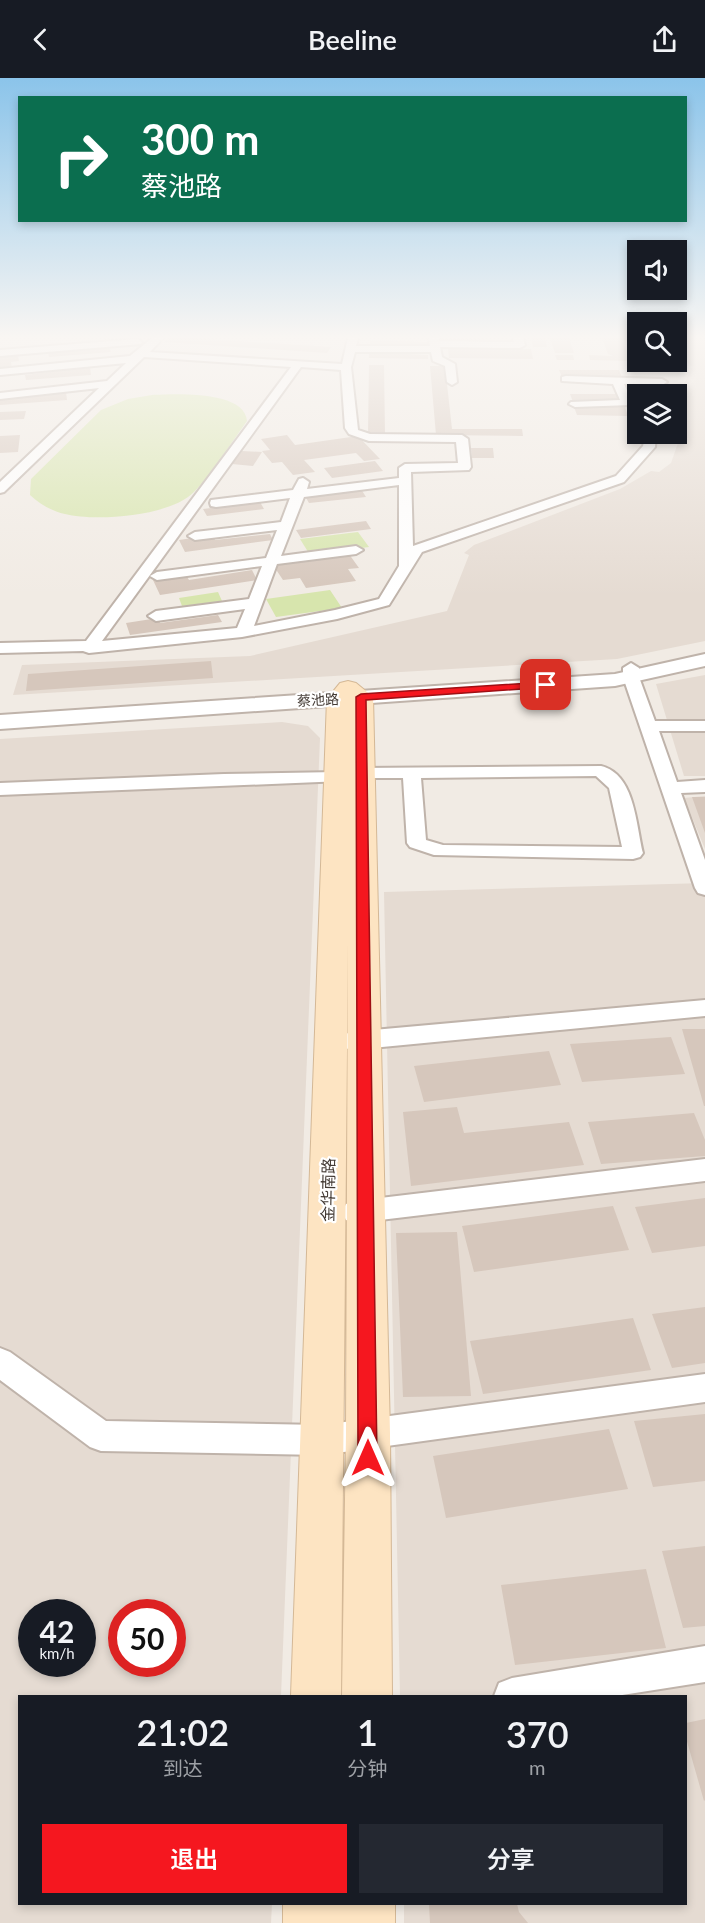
<!DOCTYPE html>
<html lang="zh">
<head>
<meta charset="utf-8">
<style>
  :root { --surface:#171b24; --page:#242831; --text:#f1f3f6; --muted:#9ea1a6; --accent:#f5171f }
  body { margin:0; font-family:Lato,"Noto Sans SC",sans-serif; background:var(--page); color:var(--text); height:100vh; display:flex; flex-direction:column; font-size:22px; white-space:nowrap }
  * { box-sizing:border-box; margin:0 }
  p { font-size:20px; color:var(--muted) }
  .icon { flex:none; width:33px; height:33px; fill:none; stroke:currentColor; stroke-width:2; stroke-linecap:round; stroke-linejoin:round }
  .map { position:relative; flex:1; overflow:hidden }
  .sheet { position:absolute; left:18px; top:1617px; width:669px; height:210px; display:flex; flex-direction:column; background:var(--surface); border-radius:0px; box-shadow:0 3px 9px #0003 }
  .sheet>* { flex:none }
  .guide { position:absolute; left:18px; top:18px; width:669px; height:126px; border-radius:0px; box-shadow:0 3px 9px #0003; background:#0b6e4f; color:#fff; overflow:hidden }
  .buttons { position:absolute; left:627px; top:162px; display:grid; gap:12px }
  .buttons a { display:grid; place-items:center; width:60px; height:60px; border-radius:0px; background:var(--surface); box-shadow:0 3px 9px #0003; font-size:30px }
  .speed { position:absolute; left:18px; top:1521px; display:flex; gap:12px; font-size:30px; font-weight:700; text-align:center }
  .speed>* { display:grid; place-content:center; width:78px; height:78px; border-radius:50%; background:var(--surface); box-shadow:0 3px 9px #0003; line-height:1 }
  .speed small { font-size:15px; font-weight:400 }
  .speed .limit { border:9px solid #d22; background:#fff; color:#111 }
  .pin { position:absolute; display:grid; place-items:center; width:51px; height:51px; color:#fff; margin:-26px; border-radius:12px; box-shadow:0 3px 9px #0006 }
  .me { position:absolute; width:66px; margin:-33px; rotate:0deg; stroke-linejoin:round; filter:drop-shadow(0 0 4px #0008) }
  .turn { display:flex; align-items:center; gap:21px; height:126px; padding:0 24px; font-size:27px }
  .turn .icon { width:78px; height:78px; stroke-width:2.5 }
  .turn b { display:block; font-size:42px; line-height:51px }
  .eta { display:flex; justify-content:space-evenly; align-items:center; height:102px; text-align:center }
  .eta b { font-size:36px; font-weight:600; line-height:42px }
  .button { display:flex; gap:12px; margin-top:auto; padding:12px 24px }
  .button a { flex:1; height:69px; border-radius:0px; background:var(--accent); color:#fff; font-size:24px; font-weight:600; line-height:69px; text-align:center }
  .button a+a { background:var(--page); color:var(--text) }
  header { display:flex; justify-content:space-between; align-items:center; height:78px; padding:0 24px; background:var(--surface); font-size:27px; font-weight:600 }
  .map>svg:first-child { display:block }
  .residential { fill:#e5dbd2; fill-rule:evenodd }
  .green { fill:#d7e5ad }
  .building { fill:#d6c7bc }
  .lines { fill:none; stroke-linecap:round; stroke-linejoin:round }
  .minor-casing { stroke:#bfb3aa; stroke-width:4 }
  .tertiary-casing { stroke:#bfb3aa; stroke-width:4 }
  .secondary-casing { stroke:#d4b896; stroke-width:2 }
  .minor { fill:#fff; fill-rule:evenodd }
  .tertiary { fill:#fff; fill-rule:evenodd }
  .secondary { fill:#fde4c2; fill-rule:evenodd }
  .route { fill:#f5171f; stroke:#9f0f14; stroke-width:1.5 }
  .labels { text-anchor:middle; stroke-width:4.5; stroke-linejoin:round; paint-order:stroke }
  .far-street-label { font-size:14px; fill:#433a34; stroke:#fff }
  .street-label { font-size:16px; fill:#433a34; stroke:#fff }
</style>
</head>
<body>
<header><svg class="icon" aria-label="back" viewBox="0 0 24 24"><path d="M15 5l-7 7 7 7"/></svg>Beeline<svg class="icon" aria-label="share" viewBox="0 0 24 24"><path d="M12 15V3M7 8l5-5 5 5M5 13v7h14v-7"/></svg></header>
<div class="map">
<svg width="705" height="1845" viewBox="0 0 705 1845">
  <rect width="100%" height="100%" fill="#f1ebe4"/>
  <path class="residential" d="M677 260H705V563L617 581 13 617 22 587 250 578 447 533 469 477 464 475 474 467 620 411 651 393 659 394 671 385 686 342 677 331 680 314 692 289 677 275Z
    M705 597V698H684L656 606Z
    M282 644 308 648 320 660 281 1618H20V1826H272L271 1845H0V661ZM32 1534H82V1586H32ZM122 1534H172V1586H122Z
    M705 718V771L684 720Z
    M705 805V1845H404V1826H686V1618H400L384 814Z"/>
  <path class="green" d="M152 317C173 316 245 312 247 343 230 366 213 395 194 414 171 438 97 444 65 436 51 433 40 426 30 417L31 401 101 332 128 321Z
    M358 454 369 469 310 477 300 461Z
    M330 512 342 530 276 539 266 521Z
    M218 514 222 523 182 528 179 520Z"/>
  <path class="building" d="M168 260H192L331 269 327 275 164 264Z
    M531 260H545L547 269H533Z
    M550 260H569L574 275H555Z
    M602 260H621L631 283 590 282 589 277 613 278 608 276Z
    M370 262 428 264V268L370 267Z
    M109 268 111 274 49 279 48 274Z
    M448 270 531 271 533 281 449 280Z
    M369 274 428 277V281L369 280Z
    M18 277 19 283 11 284 12 290 0 291V279Z
    M555 277H573L574 282H557Z
    M369 287H384L385 357 368 356Z
    M430 288H445L452 351H522L523 358 436 357Z
    M90 289 91 297 26 302 25 297Z
    M559 292H619L622 300 562 299Z
    M66 314 67 322 0 327V322Z
    M570 316H619L623 324H573Z
    M574 329H625L628 338 577 337Z
    M26 333 24 341 0 342V334Z
    M20 357 18 374 0 375V358Z
    M287 357 295 367 358 358 380 381 364 383 356 375 304 382 315 394 293 397 282 384 272 385 262 373 270 372 261 361Z
    M471 370H493L494 380H472Z
    M242 373 262 374 253 388 232 386Z
    M375 383 383 393 332 400 324 390Z
    M361 411 366 419 309 425 305 418Z
    M260 424 264 431 207 438 203 431Z
    M366 443 371 451 301 460 296 452Z
    M270 456 273 462 185 474 179 462 213 457 215 462Z
    M349 476 359 490 348 491 356 503 306 510 300 500 283 502 273 487Z
    M252 492 257 502 160 517 153 502 186 497 189 502Z
    M218 537 222 544 130 557 126 545 158 540 160 545Z
    M211 583 213 600 26 613 28 596Z
    M692 719H705V755Z
    M682 951H705V1028H704Z
    M671 959 685 996 582 1004 570 966Z
    M549 973 561 1007 424 1024 414 988Z
    M457 1029 464 1055 569 1044 584 1087 411 1108 403 1034Z
    M694 1035 705 1062V1078L601 1086 588 1044Z
    M705 1120V1168L652 1175 635 1129Z
    M613 1128 629 1172 474 1194 462 1148Z
    M457 1154 471 1318 403 1319 396 1155Z
    M705 1229V1285L672 1290 652 1236Z
    M633 1240 651 1292 483 1316 470 1263Z
    M705 1336V1403L653 1409 634 1343Z
    M609 1351 628 1411 446 1440 433 1378Z
    M705 1468V1548L683 1550 662 1473Z
    M646 1491 666 1570 515 1587 501 1507Z
    M705 1641V1722L704 1723 686 1660V1645Z
    M429 1826H517L519 1834 528 1845H430Z"/>
  <g class="lines">
    <g class="minor-casing">
      <path id="minor" d="M152 260H163L150 274 342 286 348 260H358L356 268H430L429 260H439V263L514 264 513 260H523L525 267 520 270 440 269 442 279 455 286 457 304 452 307 447 304 445 288 433 283 431 274H355L351 289 358 352 370 356 462 357 468 361 471 389 469 392 411 394 413 468 616 398 643 368 646 356H656L655 369 624 404 422 474 389 527 337 541 242 559 89 575 83 573 0 575V565L86 563 291 289 144 279 4 414 0 415V404L99 310 0 321V315L107 303 126 285 0 297V291L130 278ZM301 289 341 292 345 350 349 356 369 363 456 364 458 385 405 386 399 390V400L307 411 309 404 303 400 299 401 293 412 211 422 210 425 211 428 216 429 290 420 281 444 195 454 188 458 195 462 277 452 266 480 157 494 150 498 157 502 262 488 249 521 156 533 148 538 156 543 245 531 237 550 102 563ZM399 407V488L379 521 335 532 254 548 277 486 356 476 363 472 356 468 281 478 304 419Z
        M137 261 142 264 141 266 0 278V272Z
        M566 298 662 301 667 304 662 307 624 306 633 325 631 327 575 329 569 326 571 324 620 322 613 306 562 303V299Z
        M631 585 639 590V599L655 643H705V653H659L677 704 705 702V714L681 715 705 782V817L698 815 695 810 623 599V590Z
        M601 688C635 696 636 747 643 775L640 779 633 781 434 777 410 769 407 765 403 700H360L354 699 351 695 354 691 360 690ZM596 698 609 710 622 769 443 767 426 762 421 700Z
        M337 694 343 695 346 699 343 703 0 717V705L224 696Z
        M705 922V938L351 972 343 969 339 963 343 957 351 954Z
        M705 1081V1103L355 1145 346 1142 342 1134 346 1126 355 1123Z
        M0 1270 10 1274 106 1343 322 1347 705 1296V1324L322 1377 101 1373 90 1369 0 1302Z
        M705 1568V1604L616 1618H494L499 1605 512 1600Z"/>
    </g>
    <g class="tertiary-casing">
      <path id="tertiary" d="M705 576V588L615 608 0 651V637L615 596Z"/>
    </g>
    <g class="secondary-casing">
      <path id="secondary" d="M348 603 356 605 373 619 390 1356 392 1618H342L346 1356 348 864 341 1618H291L327 621 340 605Z
        M283 1826H339V1838V1826H395V1845H283Z"/>
    </g>
    <use href="#minor" class="minor"/>
    <use href="#tertiary" class="tertiary"/>
    <use href="#secondary" class="secondary"/>
  </g>
  <linearGradient id="sky" x2="0" y2="1"><stop stop-color="#8bc4ea"/><stop offset="0.5" stop-color="#f9f6f3"/><stop offset="1" stop-color="#f9f6f3" stop-opacity="0"/></linearGradient>
  <rect width="705" height="518" fill="url(#sky)"/>
  <path class="route" d="M546 604 550 605V609L366 622 377 1380 375 1387 368 1390 361 1387 358 1380 356 619 361 616Z"/>
  <g class="labels">
    <g class="far-street-label">
      <text transform="translate(318 622) rotate(-3)" y="5">蔡池路</text>
    </g>
    <g class="street-label">
      <text transform="translate(328 1112) rotate(-89)" y="6">金华南路</text>
    </g>
  </g>
</svg>
<div class="buttons">
<a><svg class="icon" aria-label="sound" viewBox="0 0 24 24"><path d="M4 9h4l5-4v14l-5-4H4zM17 9q2 3 0 6"/></svg></a>
<a><svg class="icon" aria-label="search" viewBox="0 0 24 24"><circle cx="10" cy="10" r="6"/><path d="M15 15l6 6"/></svg></a>
<a><svg class="icon" aria-label="layers" viewBox="0 0 24 24"><path d="M12 4l9 5-9 5-9-5zM3 14l9 5 9-5"/></svg></a>
</div>
<div class="speed"><div>42<small>km/h</small></div><div class="limit">50</div></div>
<div class="pin" style="left:546px;top:607px;background:#d93025"><svg class="icon" aria-label="arrive" viewBox="0 0 24 24"><path d="M6 21V4h12l-3 4 3 4H6"/></svg></div>
<svg class="me" style="left:368px;top:1380px" viewBox="-20 -20 40 40"><path d="M0-17L14 15 0 8-14 15z" fill="#f5171f" stroke="#fff" stroke-width="4"/></svg>
<div class="guide">
<div class="turn"><svg class="icon" aria-label="right" viewBox="0 0 24 24"><path d="M7 20v-9h11M14 6l5 5-5 5"/></svg><div><b>300 m</b>蔡池路</div></div>
</div>
<section class="sheet">
<div class="eta">
<div><b>21:02</b><p>到达</p></div>
<div><b>1</b><p>分钟</p></div>
<div><b>370</b><p>m</p></div>
</div>
<div class="button"><a>退出</a><a>分享</a></div>
</section>
</div>
</body>
</html>
